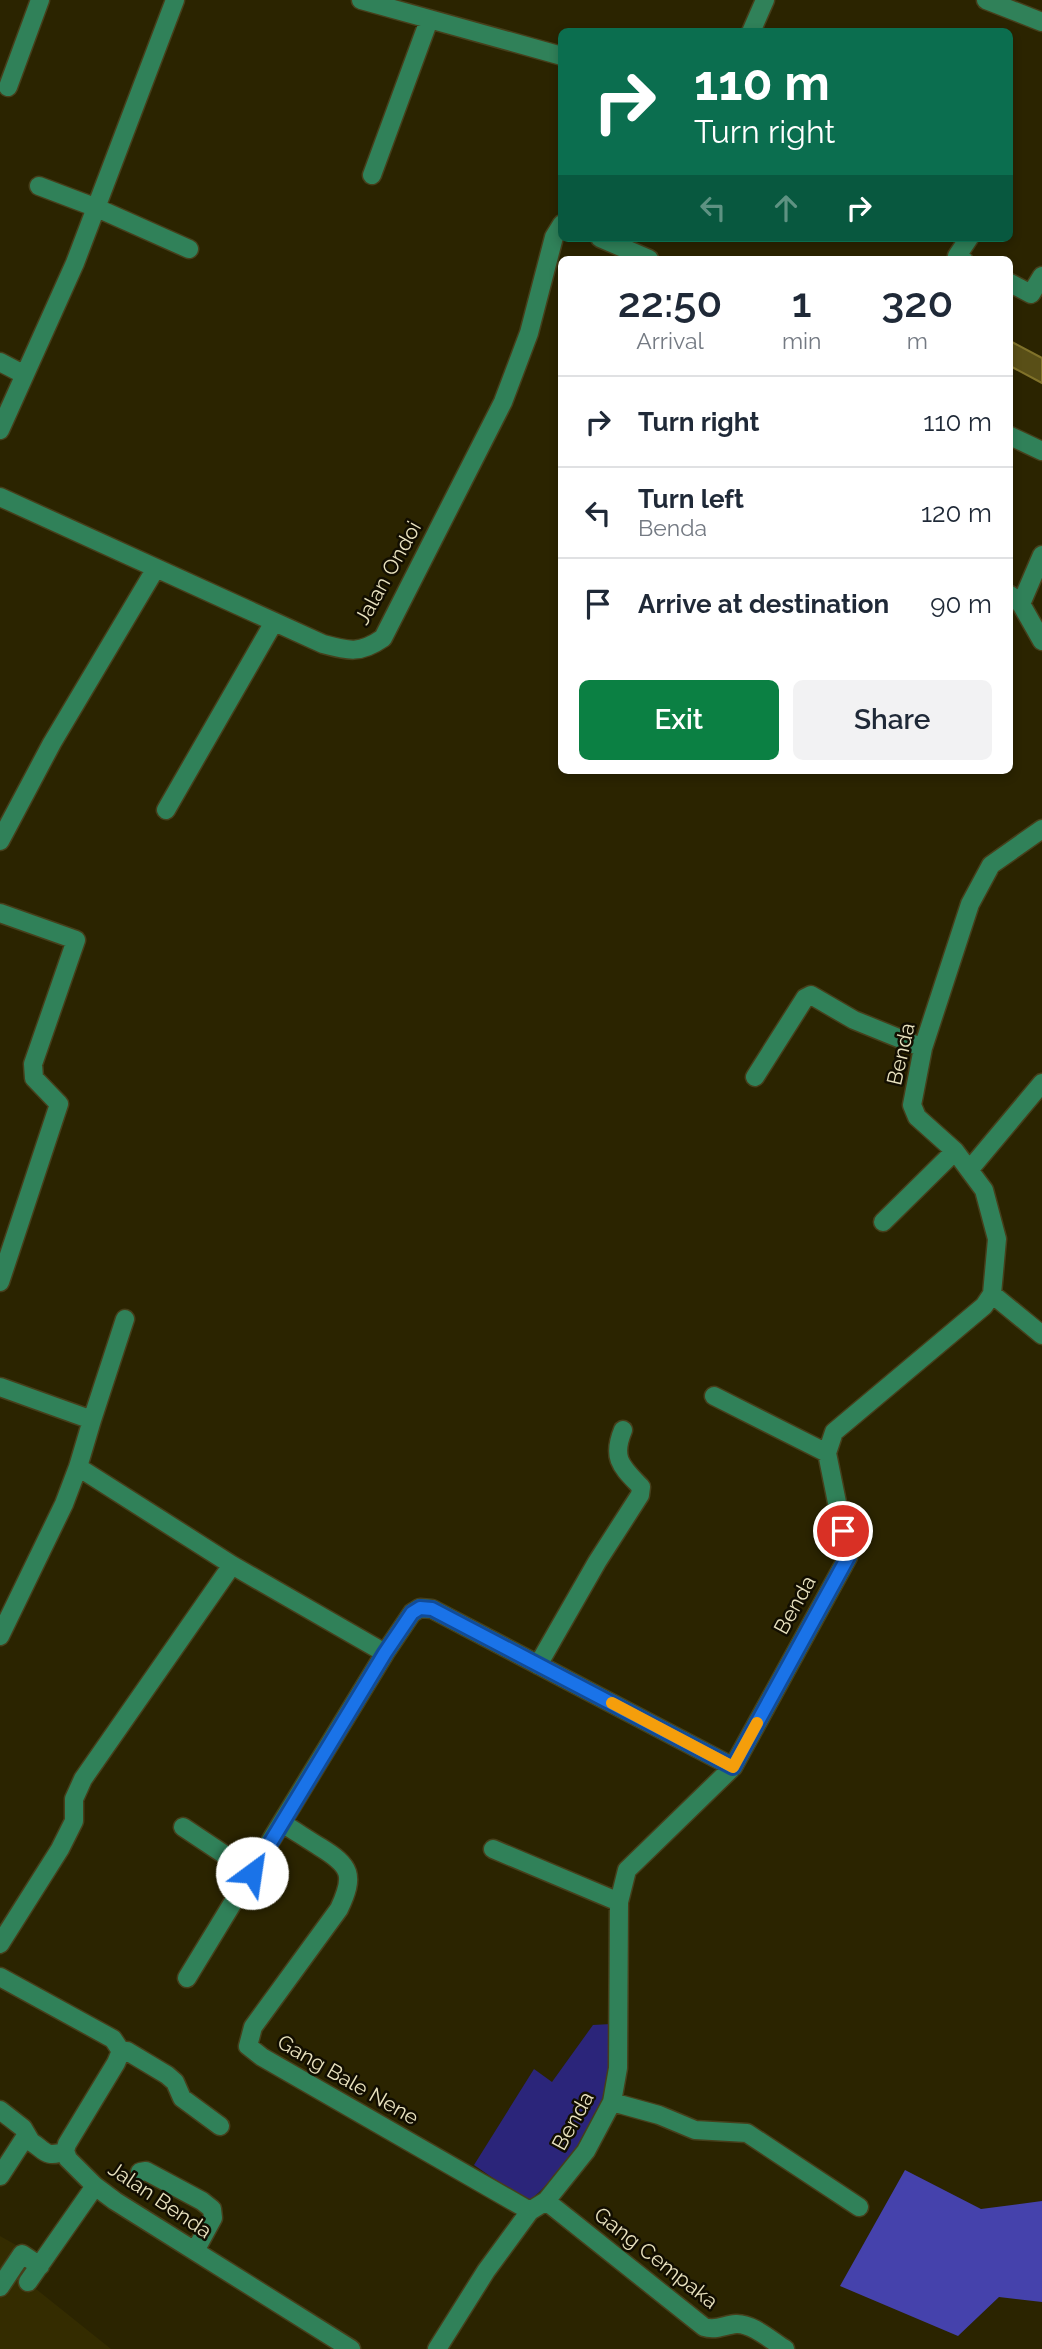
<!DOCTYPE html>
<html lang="en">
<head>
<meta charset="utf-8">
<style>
  :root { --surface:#fff; --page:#f2f2f3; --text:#1f2937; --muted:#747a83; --line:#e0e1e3; --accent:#0b8043 }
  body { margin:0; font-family:Raleway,sans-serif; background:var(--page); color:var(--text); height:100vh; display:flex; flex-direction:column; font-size:26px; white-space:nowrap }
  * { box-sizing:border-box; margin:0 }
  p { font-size:23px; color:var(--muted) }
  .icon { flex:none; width:38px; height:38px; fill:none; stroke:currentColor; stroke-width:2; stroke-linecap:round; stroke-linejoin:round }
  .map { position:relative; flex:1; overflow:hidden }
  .drawer { position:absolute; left:558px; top:256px; width:455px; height:518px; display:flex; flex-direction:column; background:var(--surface); border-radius:10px; box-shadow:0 4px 10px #0003 }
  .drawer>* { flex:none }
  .banner { position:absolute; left:558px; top:28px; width:455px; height:214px; border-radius:10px; box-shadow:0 4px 10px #0003; background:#0b6e4f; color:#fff; overflow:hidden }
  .pin { position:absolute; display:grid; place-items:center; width:60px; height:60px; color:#fff; margin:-30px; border:4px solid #fff; border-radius:50%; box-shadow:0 2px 7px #0007 }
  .me { position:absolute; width:77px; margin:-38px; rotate:31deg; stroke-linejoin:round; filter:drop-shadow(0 0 5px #0008) }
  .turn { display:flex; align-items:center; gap:24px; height:147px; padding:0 21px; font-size:32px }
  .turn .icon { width:91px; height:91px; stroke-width:2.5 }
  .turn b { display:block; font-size:49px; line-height:60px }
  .lanes { display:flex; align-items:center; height:66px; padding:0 21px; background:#0003; justify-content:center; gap:35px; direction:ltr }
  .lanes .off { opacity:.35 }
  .eta { display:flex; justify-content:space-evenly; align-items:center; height:119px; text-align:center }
  .eta b { font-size:42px; font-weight:600; line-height:49px }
  .cta { display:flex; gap:14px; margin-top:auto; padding:14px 21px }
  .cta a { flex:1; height:80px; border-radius:10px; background:var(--accent); color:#fff; font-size:28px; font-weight:600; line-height:80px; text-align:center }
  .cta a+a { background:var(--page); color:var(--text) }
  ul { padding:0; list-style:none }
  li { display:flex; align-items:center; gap:21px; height:91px; padding:0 21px; border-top:2px solid var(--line) }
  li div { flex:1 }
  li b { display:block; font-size:26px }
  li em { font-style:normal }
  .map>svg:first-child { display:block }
  .built { fill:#342c00 }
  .green { fill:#2b257a }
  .forest { fill:#4542ac }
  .building { fill:#594f17; stroke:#80722a; stroke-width:2 }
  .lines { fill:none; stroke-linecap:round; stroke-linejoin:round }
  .minor-casing { stroke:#463f1b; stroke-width:21 }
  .minor { stroke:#308159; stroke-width:18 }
  .route-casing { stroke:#114b97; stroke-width:18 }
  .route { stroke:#1a73e8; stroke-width:12 }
  .slow { stroke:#f59e0b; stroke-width:12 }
  .labels { text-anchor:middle; stroke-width:5; stroke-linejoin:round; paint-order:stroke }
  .street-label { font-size:21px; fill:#e9e2bf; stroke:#120e00 }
</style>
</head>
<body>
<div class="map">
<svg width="1042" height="2349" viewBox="0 0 1042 2349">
  <rect width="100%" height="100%" fill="#2b2400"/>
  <path class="built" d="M0 2236 16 2245 6 2265 111 2349H0Z"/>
  <path class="green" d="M611 2024C611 2043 614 2065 610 2083 599 2128 562 2173 528 2202L474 2165 534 2069 552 2082 593 2025Z"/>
  <path class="forest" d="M905 2170 981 2209 1042 2201V2302L999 2297 958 2336 840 2286Z"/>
  <path class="building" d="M1010 341 1042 358V383L1010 366Z"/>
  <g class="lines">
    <g class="minor-casing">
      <path id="minor" d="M361 0 562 56
        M986 0 1042 22
        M751 32 765 0
        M8 87 40 0
        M372 175 429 20
        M39 186 97 208 189 249
        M600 238 649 259
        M963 259 957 256 969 238
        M1010 283 1031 294 1042 276
        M0 362 23 374
        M0 430 75 263 175 0
        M1010 436 1042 451
        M0 497 323 644C349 651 360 654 383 638L503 402 529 333 554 237 562 224
        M1010 595 1021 604 1042 641
        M1021 604 1042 555
        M166 810 274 622
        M0 841 52 743 156 568
        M0 913 76 940 33 1064 34 1078 59 1104 0 1282
        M755 1077 805 998 811 995 854 1020 923 1048
        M970 1169 1042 1083
        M883 1222 955 1151
        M992 1294 1042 1335
        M0 1387 92 1420 78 1467 64 1504 0 1636
        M714 1396 827 1453
        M92 1420 125 1319
        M78 1467 232 1565 385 1653 187 1978
        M385 1653 412 1613 420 1608 432 1609 733 1767
        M538 1665 597 1562 640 1495 641 1487C622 1467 611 1459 623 1430
        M282 1823C295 1831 307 1839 320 1847 351 1866 355 1875 339 1909L253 2027 248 2046 262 2057 530 2211
        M183 1827 252 1873
        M493 1849 619 1902
        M0 1944 60 1849 74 1821V1799L83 1779 232 1565
        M0 1977 113 2039 121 2051 116 2063 67 2144 65 2151 68 2159 95 2186 115 2201 351 2349
        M121 2051H127L167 2075 175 2082 182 2098 220 2126
        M612 2102 659 2115 695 2130 747 2133 859 2207
        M0 2110 23 2128 30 2140
        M140 2172 146 2171 202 2201 212 2209 213 2218 195 2251
        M0 2176 24 2139C43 2144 42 2161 65 2151
        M546 2201 704 2327C716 2331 724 2325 736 2324 752 2323 772 2341 785 2349
        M28 2282 95 2186
        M0 2287 22 2254 40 2266
        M437 2349 486 2271 530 2211 546 2201 586 2151 612 2102 618 2068 619 1902 627 1870 733 1767 848 1557 827 1453 834 1432 984 1306 992 1294 997 1239 984 1190 955 1151 917 1117 912 1105 923 1048 970 904 991 865 1042 829"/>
    </g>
    <use href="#minor" class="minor"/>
  </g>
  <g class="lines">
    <g class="route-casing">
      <path id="route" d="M252 1873 385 1653 412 1613 420 1608 432 1609 733 1767 848 1557 843 1531"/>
    </g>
    <use href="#route" class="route"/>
    <path class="slow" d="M612 1703 733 1767 757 1723"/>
  </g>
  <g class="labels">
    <g class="street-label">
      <text transform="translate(388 573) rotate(-61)" y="7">Jalan Ondoi</text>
      <text transform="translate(901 1054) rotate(-77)" y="7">Benda</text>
      <text transform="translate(795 1605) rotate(-61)" y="7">Benda</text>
      <text transform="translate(348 2080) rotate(30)" y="7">Gang Bale Nene</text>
      <text transform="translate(573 2121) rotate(-61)" y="7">Benda</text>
      <text transform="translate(160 2200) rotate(34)" y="7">Jalan Benda</text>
      <text transform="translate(656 2258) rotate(38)" y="7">Gang Cempaka</text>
    </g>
  </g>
</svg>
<div class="pin" style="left:843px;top:1531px;background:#d93025"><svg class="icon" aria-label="arrive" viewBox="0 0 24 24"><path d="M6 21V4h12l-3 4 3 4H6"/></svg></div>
<svg class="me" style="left:252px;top:1873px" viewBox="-20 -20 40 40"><circle r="19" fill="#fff"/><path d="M0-13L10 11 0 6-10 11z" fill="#1a73e8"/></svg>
<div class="banner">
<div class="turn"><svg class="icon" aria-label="right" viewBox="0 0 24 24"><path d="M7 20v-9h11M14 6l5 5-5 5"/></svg><div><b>110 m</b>Turn right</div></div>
<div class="lanes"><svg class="icon off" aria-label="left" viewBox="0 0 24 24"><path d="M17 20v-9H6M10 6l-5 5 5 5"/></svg><svg class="icon off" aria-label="ahead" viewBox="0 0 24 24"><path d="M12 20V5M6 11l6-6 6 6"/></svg><svg class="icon" aria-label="right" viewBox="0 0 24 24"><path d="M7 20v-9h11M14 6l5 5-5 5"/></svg></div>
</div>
<section class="drawer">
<div class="eta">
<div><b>22:50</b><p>Arrival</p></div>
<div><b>1</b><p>min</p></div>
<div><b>320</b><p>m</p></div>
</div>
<ul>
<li><svg class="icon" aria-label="right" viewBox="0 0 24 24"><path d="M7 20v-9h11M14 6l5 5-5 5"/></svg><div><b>Turn right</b></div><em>110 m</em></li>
<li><svg class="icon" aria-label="left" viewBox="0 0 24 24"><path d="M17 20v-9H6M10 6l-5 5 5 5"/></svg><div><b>Turn left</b><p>Benda</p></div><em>120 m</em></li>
<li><svg class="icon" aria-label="arrive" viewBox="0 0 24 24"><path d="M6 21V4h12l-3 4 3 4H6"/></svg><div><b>Arrive at destination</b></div><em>90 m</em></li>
</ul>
<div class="cta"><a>Exit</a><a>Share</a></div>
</section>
</div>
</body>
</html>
